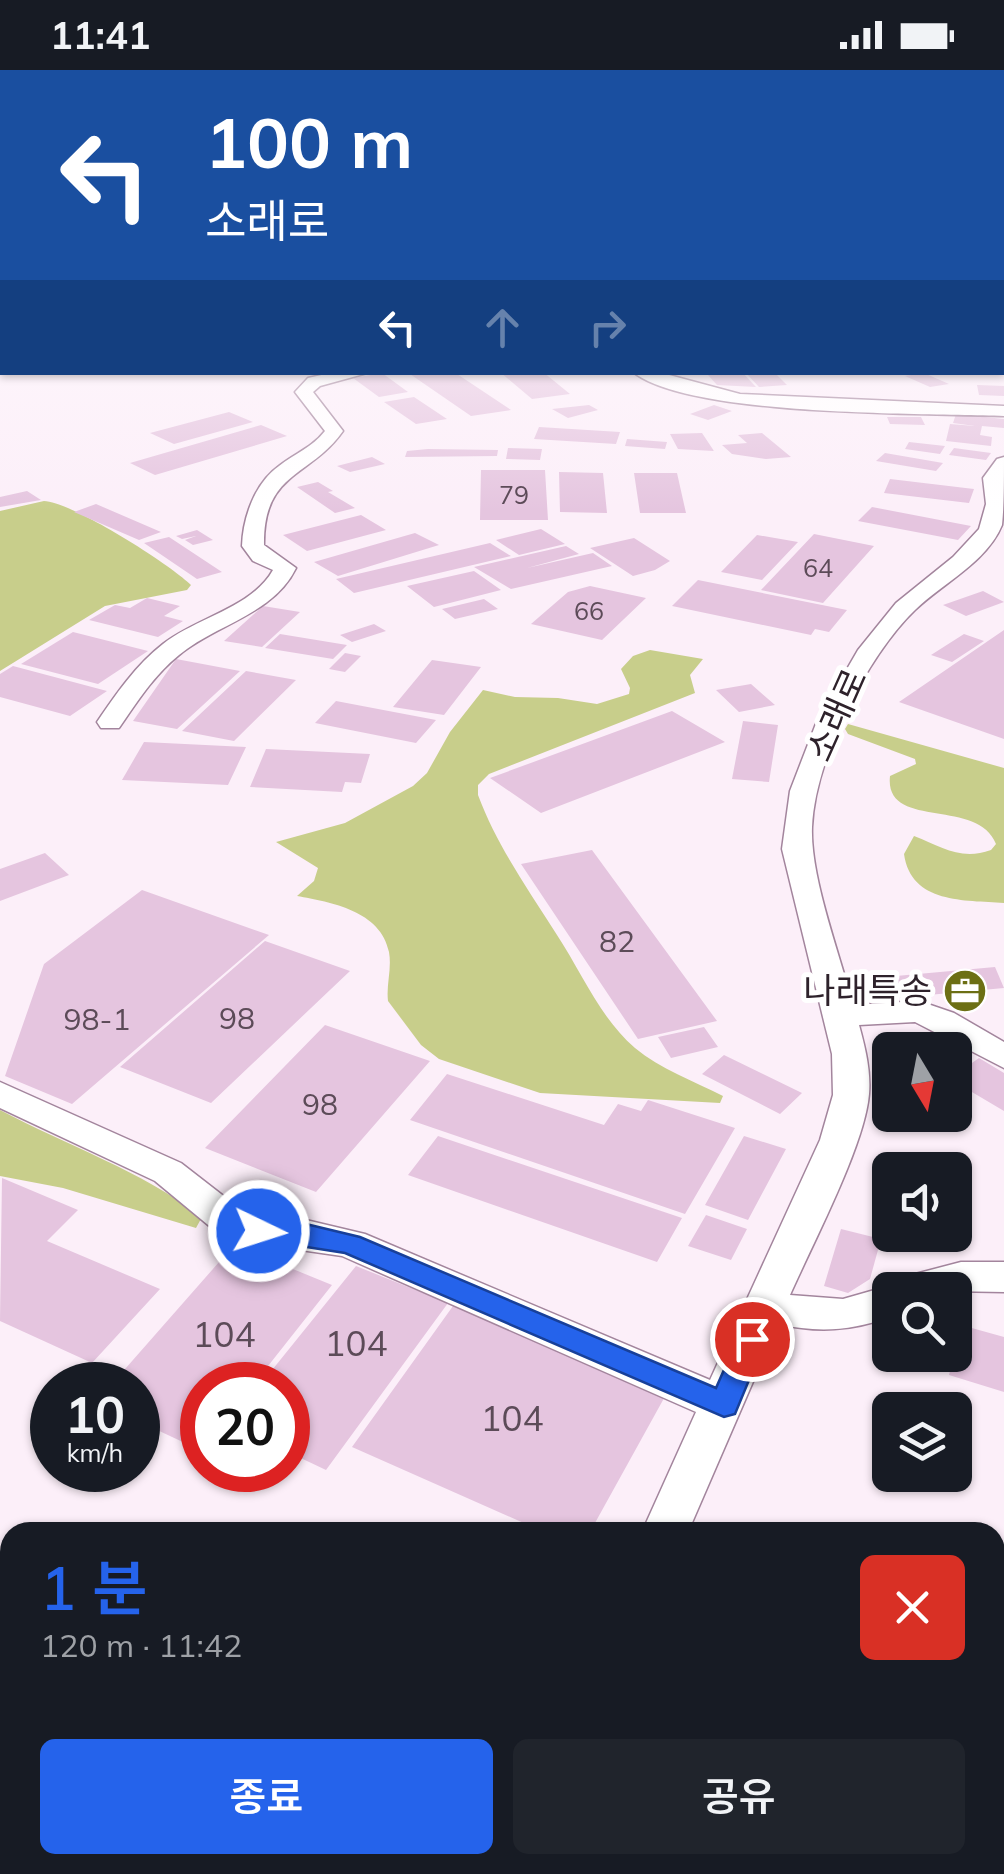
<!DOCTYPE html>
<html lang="ko">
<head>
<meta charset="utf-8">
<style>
  :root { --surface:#171b24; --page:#20242c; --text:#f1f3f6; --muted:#9ea1a6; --accent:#2563eb }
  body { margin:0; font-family:Mulish,"Noto Sans KR",sans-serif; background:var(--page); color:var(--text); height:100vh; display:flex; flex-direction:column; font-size:38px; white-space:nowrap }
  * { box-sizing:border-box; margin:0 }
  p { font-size:32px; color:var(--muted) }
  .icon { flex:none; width:55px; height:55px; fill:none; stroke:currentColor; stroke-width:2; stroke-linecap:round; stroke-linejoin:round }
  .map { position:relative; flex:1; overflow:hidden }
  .sheet { position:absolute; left:0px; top:1452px; width:1005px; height:352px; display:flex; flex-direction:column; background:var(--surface); border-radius:30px 30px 0 0; box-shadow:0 2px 8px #0004 }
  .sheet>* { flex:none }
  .top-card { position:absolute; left:0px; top:0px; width:1005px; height:305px; box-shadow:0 2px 8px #0004; background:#1a4fa0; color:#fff; overflow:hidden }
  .needle { width:65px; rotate:170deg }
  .controls { position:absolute; left:872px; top:962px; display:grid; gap:20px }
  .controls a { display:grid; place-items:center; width:100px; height:100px; border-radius:15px; background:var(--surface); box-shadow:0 2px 8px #0004; font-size:50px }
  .speed { position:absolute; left:30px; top:1292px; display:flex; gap:20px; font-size:50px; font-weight:700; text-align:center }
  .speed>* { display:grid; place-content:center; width:130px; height:130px; border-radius:50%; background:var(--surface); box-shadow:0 2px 8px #0004; line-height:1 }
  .speed small { font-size:25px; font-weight:400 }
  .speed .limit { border:15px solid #d22; background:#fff; color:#111 }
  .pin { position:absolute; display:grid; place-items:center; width:85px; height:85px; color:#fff; margin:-42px; border:5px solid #fff; border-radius:50%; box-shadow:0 2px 10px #0007 }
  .me { position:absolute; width:110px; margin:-55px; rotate:94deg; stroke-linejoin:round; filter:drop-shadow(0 0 8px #0008) }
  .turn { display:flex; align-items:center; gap:35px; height:210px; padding:0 40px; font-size:45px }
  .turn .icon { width:130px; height:130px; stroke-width:2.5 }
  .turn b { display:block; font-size:70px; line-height:85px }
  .lanes { display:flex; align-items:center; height:95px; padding:0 40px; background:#0003; justify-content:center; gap:50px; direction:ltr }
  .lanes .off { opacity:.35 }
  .round { display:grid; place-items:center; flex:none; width:105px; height:105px; border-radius:15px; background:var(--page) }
  .head { display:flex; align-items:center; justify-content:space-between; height:170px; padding:0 40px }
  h1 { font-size:60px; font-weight:600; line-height:75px; color:var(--accent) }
  .primary-button { display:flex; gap:20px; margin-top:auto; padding:20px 40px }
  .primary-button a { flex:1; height:115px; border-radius:15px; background:var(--accent); color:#fff; font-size:40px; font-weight:600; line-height:115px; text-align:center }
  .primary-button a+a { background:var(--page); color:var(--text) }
  .status { display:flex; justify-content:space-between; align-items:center; height:70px; padding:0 50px; background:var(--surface); direction:ltr }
  .status svg { height:28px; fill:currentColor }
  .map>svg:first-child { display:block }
  .green { fill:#c8ce8b }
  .building { fill:#e5c5df }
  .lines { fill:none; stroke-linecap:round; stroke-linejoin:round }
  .minor-casing { stroke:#a3859d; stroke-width:3 }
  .minor { fill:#fff; fill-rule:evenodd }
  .route { fill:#2563eb; stroke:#184099; stroke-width:2.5 }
  .labels { text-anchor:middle; stroke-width:10; stroke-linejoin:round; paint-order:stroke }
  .far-number-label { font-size:25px; fill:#5c4b58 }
  .number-label { font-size:30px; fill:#5c4b58 }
  .street-label { font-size:35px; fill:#2e222b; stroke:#fff }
  .poi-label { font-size:35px; fill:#2e222b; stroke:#fff; text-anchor:end }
  .near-number-label { font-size:35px; fill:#5c4b58 }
</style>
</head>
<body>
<div class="status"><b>11:41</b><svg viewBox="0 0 49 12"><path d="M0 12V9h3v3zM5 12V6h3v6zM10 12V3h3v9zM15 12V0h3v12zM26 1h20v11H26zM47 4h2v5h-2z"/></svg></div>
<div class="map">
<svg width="1004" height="1804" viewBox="0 0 1004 1804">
  <rect width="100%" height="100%" fill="#fceff9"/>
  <path class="green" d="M44 431C70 431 170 494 191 515L187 520 105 536 0 601V441Z
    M650 580 703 589 690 605 695 623 489 704 478 715V725C497 776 528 819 557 865 582 903 600 948 635 978 660 999 694 1011 723 1026L720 1033 540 1023 439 989 421 975 388 931C386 915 392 899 389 882 381 841 331 832 297 826L314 811 318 798 276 772 345 753 413 716 427 703 450 662 483 620 515 627 558 628 597 634 629 624 630 618 621 599 633 586Z
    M848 654 1004 698V833C965 830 911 834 904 784L914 766C942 777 961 791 991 780L996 774C978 727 884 761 890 706L916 694 915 689 848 664 845 659Z
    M0 1040C68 1076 140 1100 202 1147L196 1158 63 1118 0 1106Z"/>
  <path class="building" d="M407 302H454L511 340 471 346Z
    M500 302H543L570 324 532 329Z
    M714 302H742L756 317 717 315 708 305Z
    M745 302H774L787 315 759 317Z
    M382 303 408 322 379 327 353 308Z
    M924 303 949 314 930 317 905 306Z
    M977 315 1004 316V326L979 325Z
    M414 327 447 349 416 354 384 332Z
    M589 335 598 340 568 348 552 339Z
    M714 335 732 341 708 350 690 344Z
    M229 342 253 352 174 374 150 363Z
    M956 344 1004 349V358L982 356 980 365 992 367 991 376 946 371 950 354 975 356 953 353Z
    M887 347H921L925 355 890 354Z
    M261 355 287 366 155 405 130 393Z
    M539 357 620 362 616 374 534 369Z
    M702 363 714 381 678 379 670 364Z
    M762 363 791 387 766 389 732 384 722 375 747 373 738 365Z
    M627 369 667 372 665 379 625 376Z
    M909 372 945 376 940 384 905 379Z
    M508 378 542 379 540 390 506 389Z
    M954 378 991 383 986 390 949 385Z
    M428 379 498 380 497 386 405 387 407 381Z
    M885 383 943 393 936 401 876 391Z
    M372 387 385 394 350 402 337 396Z
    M481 400H545L548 450H480Z
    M559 402 603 403 607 443 560 442Z
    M634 403H677L686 443H640Z
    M890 409 974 419 969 433 884 423Z
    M318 412 333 421 328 422 355 438 335 443 297 417Z
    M27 421 41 430 0 437V427Z
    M96 434 161 462 139 470 74 442Z
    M872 437 971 456 958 470 858 451Z
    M361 445 386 460 307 481 283 465Z
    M541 459 565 474 519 485 496 470Z
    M197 460 213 470 193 475 185 470 196 466 182 469 176 466Z
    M415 463 439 475 338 506 314 492Z
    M814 464 874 476 823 533 761 520Z
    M757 465 798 472 762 510 721 502Z
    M169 467 222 502 197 509 144 473Z
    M634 468 670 491 655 500 633 506 590 478Z
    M490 473 511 486 354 523 336 509Z
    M566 476 579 484 527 498 593 483 612 496 511 519 474 497Z
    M474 501 501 520 434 537 407 516Z
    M698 510 847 540 829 562 815 559 811 565 672 536Z
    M590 516 646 528 602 570 531 554 568 522Z
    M983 521 1004 532 966 546 943 535Z
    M147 528 180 536 164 546 183 551 158 567 89 550 115 535 130 538Z
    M484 529 498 539 455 549 442 539Z
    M263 536 300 542 262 577 224 571Z
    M374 554 386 561 352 572 340 565Z
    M1004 560V669L899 632Z
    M73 562 148 581 98 614 21 594Z
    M280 564 347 575 333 589 265 578Z
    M964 564 984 571 952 592 931 585Z
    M345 583 361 586 345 602 329 599Z
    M176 589 240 601 177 659 133 651Z
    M432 590 481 597 444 645 393 637Z
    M13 596 107 621 70 646 0 627V604Z
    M246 601 296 610 234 671 182 661Z
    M751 614 775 635 739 642 716 620Z
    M336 631 436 650 416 673 315 653Z
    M672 641 725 672 541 743 490 708Z
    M743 651 778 655 769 712 732 709Z
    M144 672 246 677 228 715 122 710Z
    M266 679 370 684 361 713 345 712 342 722 250 717Z
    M592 780 717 951 638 969 521 794Z
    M45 783 69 805 0 831V799Z
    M142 820 269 865 72 1034 5 1006 44 894Z
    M265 871 350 901 211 1033 120 997Z
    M995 897 1004 918 885 929 874 908Z
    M325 955 430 991 316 1122 205 1078Z
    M704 957 718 977 671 988 658 967Z
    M931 961 968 983 955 992V980H931L916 971Z
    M724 985 802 1023 780 1044 702 1004Z
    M979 988 1004 1003V1041L955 1012V1005Z
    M447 1004 604 1055 618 1034 641 1041 648 1030 735 1058 685 1144 410 1050Z
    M438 1066 682 1148 657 1192 408 1105Z
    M744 1066 786 1079 748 1150 705 1135Z
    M2 1108 78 1140 47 1171 160 1219 92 1293 0 1251Z
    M706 1145 747 1159 731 1190 688 1176Z
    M841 1159 881 1169 870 1209 848 1223 824 1216Z
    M234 1175 332 1215 253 1315H202V1381L138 1351V1315H111Z
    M356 1196 448 1233 326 1400 288 1382V1315H260Z
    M453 1236 668 1321 590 1462H544L352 1377Z
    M961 1255 1004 1267V1322L949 1305Z
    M0 1524 10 1528V1702L0 1698Z
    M106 1795H450L445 1804H103Z
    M624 1795H687L712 1803 621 1804Z"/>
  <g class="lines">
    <g class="minor-casing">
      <path id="minor" d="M1002 200H1004V211H1002Z
        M0 231 2 232V241H0Z
        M335 302H371L320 316 313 322 343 361C310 408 263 401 264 475L296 498C273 545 216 554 179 585 154 605 137 632 119 658H101L97 652C116 624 136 595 163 574 195 548 252 538 273 500L253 491 242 476C243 447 255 413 279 396 295 383 312 378 325 361L295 322 308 308Z
        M633 302H658L740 324 1004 336V346C925 343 689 347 633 302Z
        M1004 387C1004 407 1004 437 1002 455 987 492 943 513 915 540 867 586 815 689 812 757 810 807 840 885 853 935L919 931 954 943 1004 972V998L915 952 859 955C865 977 871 1001 869 1024 865 1075 812 1175 790 1225L843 1229 892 1215 896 1209 961 1192H1004V1222L890 1220V1247C851 1261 818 1263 778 1254L688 1462H642L696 1342 342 1186 225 1169 155 1111 0 1038V1012L181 1093 248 1145 306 1150 365 1164 710 1310 820 1070 833 1025 832 984 782 779 790 721 817 651 858 580 896 533 953 487 979 459 986 434 983 408 997 389Z
        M478 1795H535L531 1804H474Z"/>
    </g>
    <use href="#minor" class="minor"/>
  </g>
  <linearGradient id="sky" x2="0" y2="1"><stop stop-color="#9da6d9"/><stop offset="0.43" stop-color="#fef8fc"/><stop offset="1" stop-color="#fef8fc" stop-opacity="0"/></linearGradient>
  <rect width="1004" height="442" fill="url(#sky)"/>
  <path class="route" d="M259 1151 306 1154 360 1167 716 1318 741 1261 752 1258 762 1261 766 1269 735 1344 724 1347 345 1183 249 1168 245 1161 249 1154Z"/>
  <defs>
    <g id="office-disc" transform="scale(2.25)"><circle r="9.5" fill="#6c6f14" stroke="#fff"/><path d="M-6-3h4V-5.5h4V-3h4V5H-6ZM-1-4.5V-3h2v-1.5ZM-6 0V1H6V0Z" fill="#fff"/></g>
  </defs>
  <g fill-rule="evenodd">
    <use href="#office-disc" x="965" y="921"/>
  </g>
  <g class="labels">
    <g class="far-number-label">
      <text x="514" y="434">79</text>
      <text x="818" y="507">64</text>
      <text x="589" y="550">66</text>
    </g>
    <g class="number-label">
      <text x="617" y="882">82</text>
      <text x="237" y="959">98</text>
      <text x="97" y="960">98-1</text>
      <text x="320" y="1045">98</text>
    </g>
    <g class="street-label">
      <text transform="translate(837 645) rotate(-66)" y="12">소래로</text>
    </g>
    <g class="poi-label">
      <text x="932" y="933">나래특송</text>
    </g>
    <g class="near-number-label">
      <text x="224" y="1277">104</text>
      <text x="356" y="1286">104</text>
      <text x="512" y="1361">104</text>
    </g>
  </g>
</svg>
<div class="controls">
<a><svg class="needle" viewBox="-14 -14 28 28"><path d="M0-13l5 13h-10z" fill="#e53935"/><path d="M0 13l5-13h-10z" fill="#9ea1a6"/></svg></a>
<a><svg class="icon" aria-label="sound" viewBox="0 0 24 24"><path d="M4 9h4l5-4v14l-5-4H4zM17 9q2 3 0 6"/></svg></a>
<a><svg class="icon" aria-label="search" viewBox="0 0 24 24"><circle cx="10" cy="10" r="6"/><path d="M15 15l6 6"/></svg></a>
<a><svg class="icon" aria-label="layers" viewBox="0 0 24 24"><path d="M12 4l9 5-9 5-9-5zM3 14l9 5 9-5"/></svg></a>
</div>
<div class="speed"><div>10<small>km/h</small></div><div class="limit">20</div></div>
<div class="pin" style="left:752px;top:1269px;background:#d93025"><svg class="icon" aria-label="arrive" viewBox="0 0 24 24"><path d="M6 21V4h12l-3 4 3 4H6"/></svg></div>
<svg class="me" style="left:259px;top:1161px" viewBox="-20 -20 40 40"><circle r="17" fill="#2563eb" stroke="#fff" stroke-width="3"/><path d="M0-11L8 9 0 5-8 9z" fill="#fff"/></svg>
<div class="top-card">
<div class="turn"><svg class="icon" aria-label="left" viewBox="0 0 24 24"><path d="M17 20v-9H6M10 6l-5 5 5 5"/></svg><div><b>100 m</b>소래로</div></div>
<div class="lanes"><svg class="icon" aria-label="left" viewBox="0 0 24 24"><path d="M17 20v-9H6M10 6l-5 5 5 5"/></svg><svg class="icon off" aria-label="ahead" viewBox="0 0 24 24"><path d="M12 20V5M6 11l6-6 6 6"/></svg><svg class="icon off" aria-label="right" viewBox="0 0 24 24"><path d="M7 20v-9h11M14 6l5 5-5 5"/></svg></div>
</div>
<section class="sheet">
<div class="head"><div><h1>1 분</h1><p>120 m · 11:42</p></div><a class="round" style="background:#d93025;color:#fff"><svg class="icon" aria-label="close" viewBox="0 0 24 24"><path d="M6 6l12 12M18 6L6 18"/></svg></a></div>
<div class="primary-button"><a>종료</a><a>공유</a></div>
</section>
</div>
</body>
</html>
